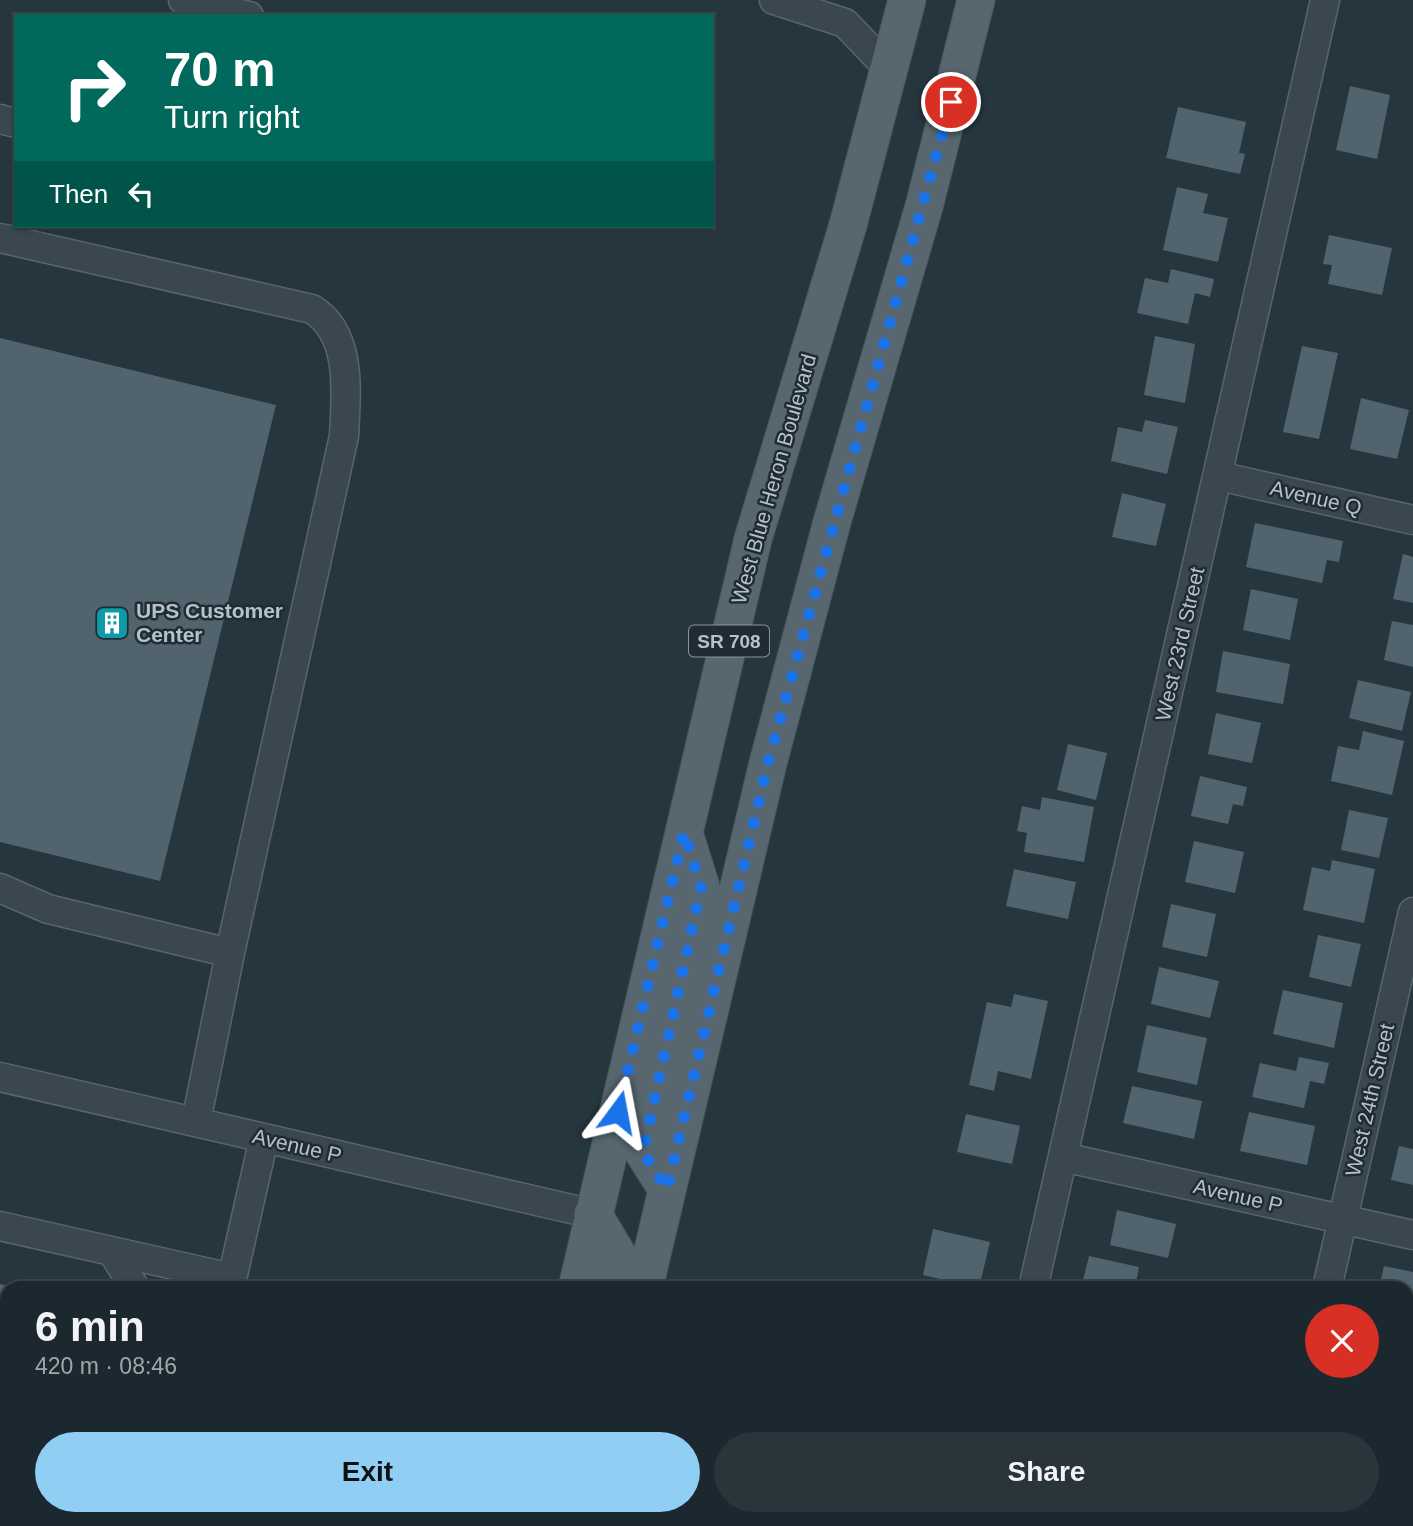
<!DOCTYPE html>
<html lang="en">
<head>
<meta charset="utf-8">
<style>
  :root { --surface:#1c282f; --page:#29343b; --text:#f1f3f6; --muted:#a0a6aa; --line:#3a444b; --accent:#90cef4 }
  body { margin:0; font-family:Helvetica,sans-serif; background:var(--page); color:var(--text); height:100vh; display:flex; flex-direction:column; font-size:26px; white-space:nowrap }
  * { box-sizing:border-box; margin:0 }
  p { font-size:23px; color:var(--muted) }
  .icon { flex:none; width:38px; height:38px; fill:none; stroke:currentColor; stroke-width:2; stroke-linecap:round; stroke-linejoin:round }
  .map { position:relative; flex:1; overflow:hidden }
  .sheet { position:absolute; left:0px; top:1281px; width:1414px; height:245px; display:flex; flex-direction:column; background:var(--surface); border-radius:21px 21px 0 0; box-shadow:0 2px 5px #0004,0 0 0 2px var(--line) }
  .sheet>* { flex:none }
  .banner { position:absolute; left:14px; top:14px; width:700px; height:214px; border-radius:0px; box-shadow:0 2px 5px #0004,0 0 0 2px var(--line); background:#00695c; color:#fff; overflow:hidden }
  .pin { position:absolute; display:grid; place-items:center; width:60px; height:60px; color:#fff; margin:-30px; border:4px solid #fff; border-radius:50%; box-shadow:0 2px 7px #0007 }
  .me { position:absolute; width:77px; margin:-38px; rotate:13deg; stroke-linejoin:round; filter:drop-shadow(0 0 5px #0008) }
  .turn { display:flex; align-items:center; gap:24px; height:147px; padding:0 35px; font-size:32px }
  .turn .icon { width:91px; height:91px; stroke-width:2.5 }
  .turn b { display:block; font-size:49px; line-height:60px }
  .then { display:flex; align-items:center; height:66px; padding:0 35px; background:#0003; gap:14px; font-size:26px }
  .round { display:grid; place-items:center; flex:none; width:74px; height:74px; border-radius:37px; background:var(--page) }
  .summary { display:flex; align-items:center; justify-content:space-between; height:119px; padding:0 35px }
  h1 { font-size:42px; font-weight:800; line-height:52px }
  .primary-button { display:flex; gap:14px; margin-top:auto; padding:14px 35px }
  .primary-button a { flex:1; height:80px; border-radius:42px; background:var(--accent); color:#111; font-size:28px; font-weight:800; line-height:80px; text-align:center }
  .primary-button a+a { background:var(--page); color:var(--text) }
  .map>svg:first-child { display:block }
  .building { fill:#51636c }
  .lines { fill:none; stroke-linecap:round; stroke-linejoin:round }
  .minor-casing { stroke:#58656c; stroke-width:31 }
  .major-casing { stroke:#46535b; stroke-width:39 }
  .minor { stroke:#3a474f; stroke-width:28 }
  .major { stroke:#58676f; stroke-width:37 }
  .route { stroke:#1a73e8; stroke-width:12; stroke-dasharray:0 21.6 }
  .labels { text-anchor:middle; stroke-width:5; stroke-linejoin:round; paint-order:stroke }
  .shield { fill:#1f2c34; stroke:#89959c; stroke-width:2 }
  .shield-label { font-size:19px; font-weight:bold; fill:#b6c2c9 }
  .street-label { font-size:21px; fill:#b6c2c9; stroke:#1f2c34 }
  .poi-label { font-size:21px; font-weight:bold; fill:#b6c2c9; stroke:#1f2c34; text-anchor:start }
</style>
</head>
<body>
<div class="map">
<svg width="1413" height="1526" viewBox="0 0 1413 1526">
  <rect width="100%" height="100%" fill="#26363f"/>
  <path class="building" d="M1350 86 1390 95 1377 159 1336 150Z
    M1178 107 1246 122 1239 153 1245 154 1240 174 1166 158Z
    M1177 187 1208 194 1203 213 1228 218 1218 262 1163 250Z
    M1329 235 1392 248 1382 295 1328 284 1332 265 1323 264Z
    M1171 269 1214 279 1210 297 1195 293 1188 324 1137 313 1145 278 1168 283Z
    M1155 336 1195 344 1185 403 1144 395Z
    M0 338 276 405 160 881 0 842Z
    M1302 346 1338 353 1319 439 1283 432Z
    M1361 398 1409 410 1397 459 1350 449Z
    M1145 420 1178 427 1167 474 1111 461 1118 427 1142 432Z
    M1122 493 1166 504 1156 546 1112 537Z
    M1255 523 1343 541 1339 562 1327 560 1322 583 1246 567Z
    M1403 554 1413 557V603L1393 599Z
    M1251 589 1298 599 1290 640 1243 630Z
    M1392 621 1413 625V667L1384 660Z
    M1223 651 1290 664 1283 704 1216 692Z
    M1358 680 1411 692 1402 731 1349 718Z
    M1216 713 1261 723 1252 763 1208 754Z
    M1363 731 1404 741 1392 795 1331 781 1338 746 1359 750Z
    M1068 744 1107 753 1096 800 1057 790Z
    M1200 776 1247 787 1243 806 1233 804 1228 824 1191 816Z
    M1042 797 1094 807 1084 862 1024 852 1027 833 1017 831 1022 806 1040 810Z
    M1349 810 1388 818 1379 858 1341 850Z
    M1194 841 1244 852 1235 893 1185 882Z
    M1332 860 1375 869 1364 923 1303 910 1312 867 1330 871Z
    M1014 869 1076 882 1068 919 1006 906Z
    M1171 904 1216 914 1207 957 1162 947Z
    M1318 935 1361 944 1351 987 1309 977Z
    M1159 967 1219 981 1210 1018 1151 1004Z
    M1283 990 1343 1003 1334 1048 1273 1034Z
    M1014 994 1048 1001 1031 1079 998 1071 994 1091 969 1085 987 1002 1011 1007Z
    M1147 1025 1207 1038 1197 1085 1137 1072Z
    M1299 1057 1329 1063 1324 1084 1310 1081 1304 1108 1252 1097 1260 1063 1296 1071Z
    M1132 1086 1202 1101 1194 1139 1123 1123Z
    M1249 1112 1315 1126 1307 1165 1240 1151Z
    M966 1114 1020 1126 1012 1164 957 1152Z
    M1399 1146 1413 1149V1185L1391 1180Z
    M1117 1210 1176 1224 1168 1258 1110 1245Z
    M933 1229 990 1242 979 1288 923 1275Z
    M1089 1256 1139 1267 1135 1288H1081Z
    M1384 1266 1413 1272V1356L1407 1355V1288H1379Z
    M0 1284 7 1286V1396L0 1385Z
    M28 1519H122L120 1526H27Z
    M868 1519H927L926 1526H866Z
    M1051 1520 1075 1525V1526H1050Z
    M1331 1520 1356 1525V1526H1330Z"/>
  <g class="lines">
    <g class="minor-casing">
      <path id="minor" d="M183 0 249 16
        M774 0 845 23 889 69
        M0 119 16 123
        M0 238 312 309C353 334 346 394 344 436L230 953 196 1122
        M1219 476 1413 520
        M0 888 48 909 230 953
        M0 1077 593 1214
        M1063 1157 1413 1235
        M0 1226 232 1278
        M113 1253 135 1288
        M230 1288 264 1138
        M1033 1288 1325 0
        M1327 1288 1413 912
        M175 1526 177 1519
        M978 1526 980 1519
        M1272 1526 1274 1519"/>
    </g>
    <g class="major-casing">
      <path id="major" d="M667 1189 643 1151 701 887 684 833
        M593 1214 618 1256 614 1288
        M577 1288 753 539 848 225 907 0
        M644 1288 768 763 832 522 925 203 976 0
        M570 1519 576 1526
        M523 1526 524 1519"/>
    </g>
    <use href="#minor" class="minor"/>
    <use href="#major" class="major"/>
  </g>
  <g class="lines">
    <path class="route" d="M618 1112 684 832 701 887 643 1152 667 1189 768 763 951 102"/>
  </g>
  <defs>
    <g id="building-square" transform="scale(1.75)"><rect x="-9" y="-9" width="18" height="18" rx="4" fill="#0f9aa8" stroke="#1f2c34"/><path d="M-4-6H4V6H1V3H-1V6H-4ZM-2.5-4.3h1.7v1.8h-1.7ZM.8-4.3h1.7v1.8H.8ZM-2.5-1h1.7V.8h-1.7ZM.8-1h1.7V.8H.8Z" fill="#fff"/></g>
  </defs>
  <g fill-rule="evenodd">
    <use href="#building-square" x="112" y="623"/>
  </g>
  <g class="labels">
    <rect class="shield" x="689" y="625.5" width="80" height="31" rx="5"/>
    <g class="shield-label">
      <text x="729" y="648">SR 708</text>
    </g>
    <g class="street-label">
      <text transform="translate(774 479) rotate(-74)" y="7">West Blue Heron Boulevard</text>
      <text transform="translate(1316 498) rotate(13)" y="7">Avenue Q</text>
      <text transform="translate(1180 644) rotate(-77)" y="7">West 23rd Street</text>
      <text transform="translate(1370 1100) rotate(-77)" y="7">West 24th Street</text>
      <text transform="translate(297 1146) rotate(13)" y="7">Avenue P</text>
      <text transform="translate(1238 1196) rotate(13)" y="7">Avenue P</text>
    </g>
    <g class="poi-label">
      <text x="136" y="618">UPS Customer<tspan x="136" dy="24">Center</tspan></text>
    </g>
  </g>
</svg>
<div class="pin" style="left:951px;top:102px;background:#d93025"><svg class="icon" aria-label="arrive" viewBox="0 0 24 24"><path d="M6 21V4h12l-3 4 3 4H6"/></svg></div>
<svg class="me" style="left:618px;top:1112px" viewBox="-20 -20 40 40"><path d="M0-17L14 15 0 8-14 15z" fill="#1a73e8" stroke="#fff" stroke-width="4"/></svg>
<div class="banner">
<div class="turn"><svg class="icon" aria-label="right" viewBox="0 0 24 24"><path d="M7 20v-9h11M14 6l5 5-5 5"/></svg><div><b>70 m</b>Turn right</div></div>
<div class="then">Then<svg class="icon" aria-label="left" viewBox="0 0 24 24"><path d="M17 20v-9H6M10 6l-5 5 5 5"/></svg></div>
</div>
<section class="sheet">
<div class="summary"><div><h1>6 min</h1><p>420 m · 08:46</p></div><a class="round" style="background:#d93025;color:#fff"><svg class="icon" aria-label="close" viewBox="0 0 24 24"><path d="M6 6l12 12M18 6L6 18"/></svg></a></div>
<div class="primary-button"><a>Exit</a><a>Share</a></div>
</section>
</div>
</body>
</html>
